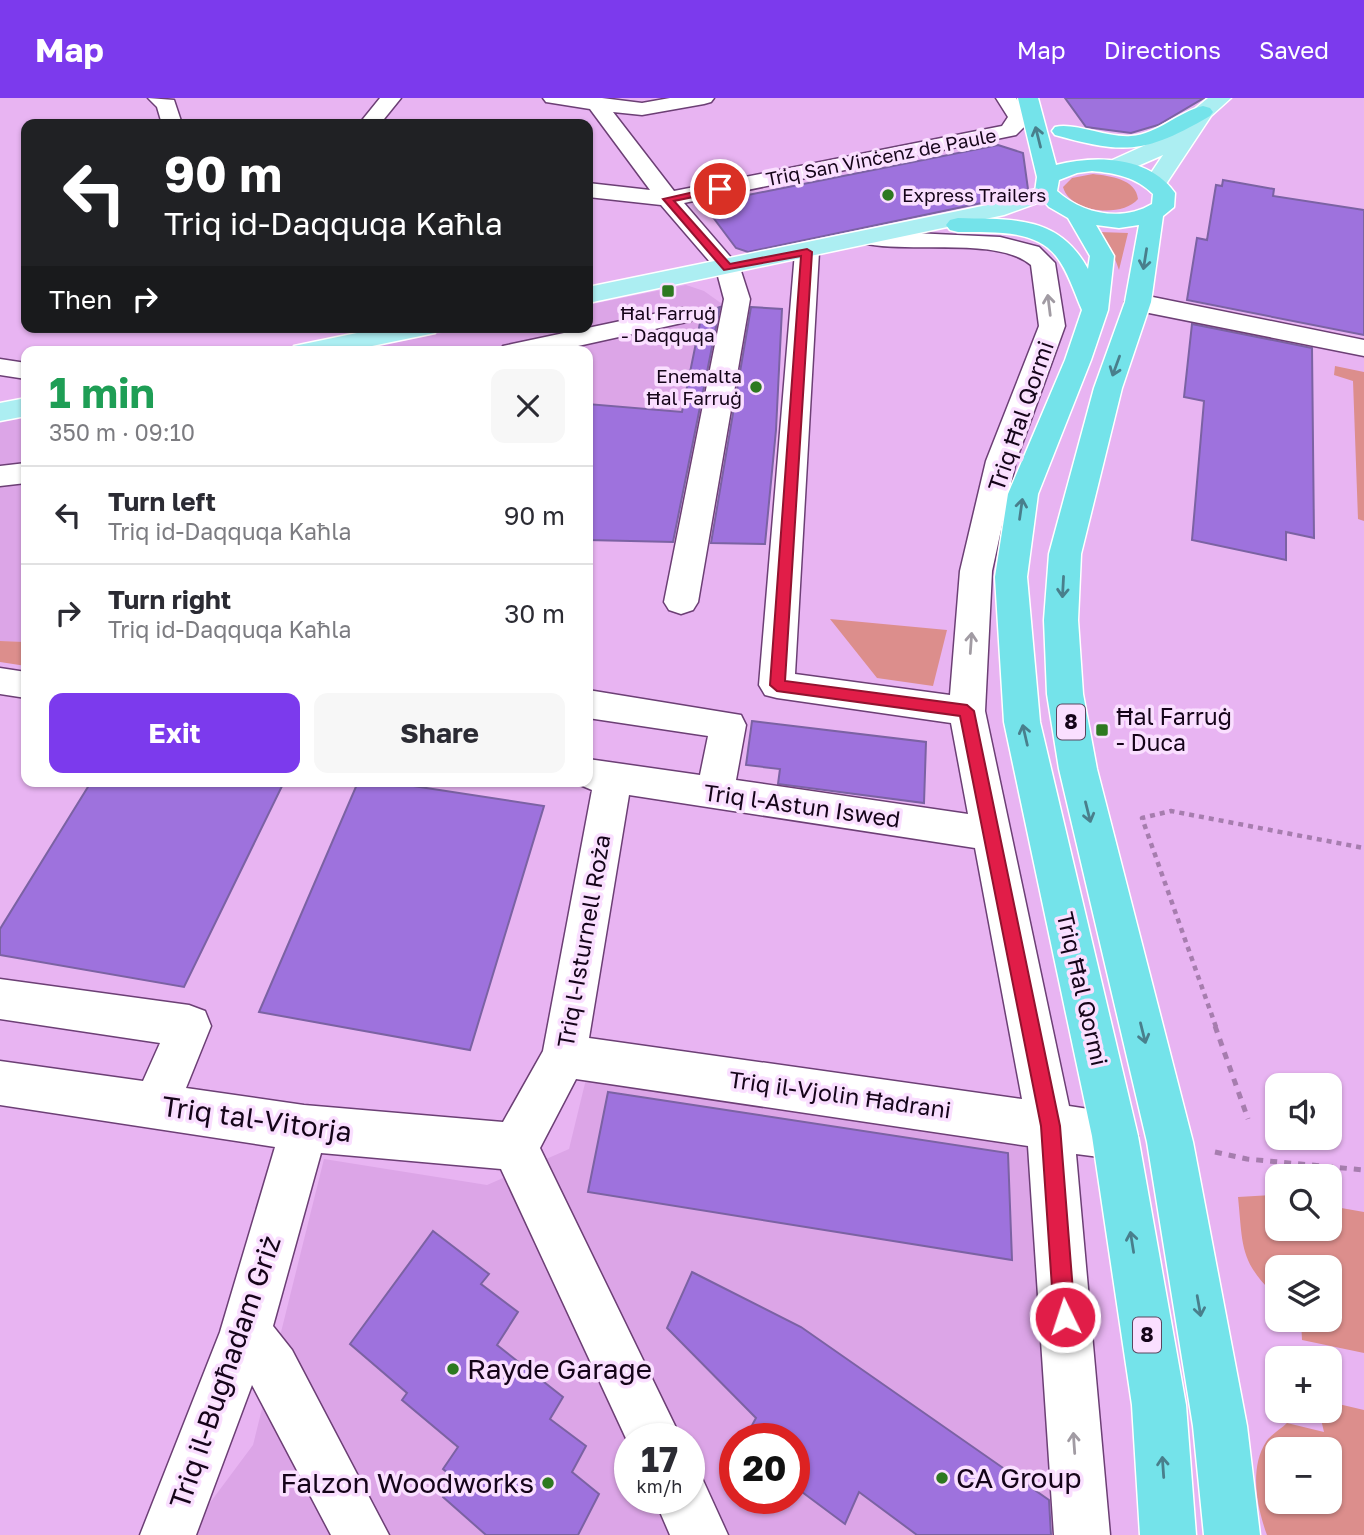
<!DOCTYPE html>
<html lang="en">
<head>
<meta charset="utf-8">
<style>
  :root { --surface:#fff; --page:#f7f7f7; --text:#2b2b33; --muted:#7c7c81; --line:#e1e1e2; --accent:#7c3aed }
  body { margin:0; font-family:"Golos Text",sans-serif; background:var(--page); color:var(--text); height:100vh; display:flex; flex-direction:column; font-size:26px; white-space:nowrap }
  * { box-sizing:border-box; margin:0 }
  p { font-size:23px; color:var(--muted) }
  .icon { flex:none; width:38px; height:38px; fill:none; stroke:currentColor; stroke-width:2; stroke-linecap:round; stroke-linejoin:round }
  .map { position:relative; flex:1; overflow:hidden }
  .drawer { position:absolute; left:21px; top:248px; width:572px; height:441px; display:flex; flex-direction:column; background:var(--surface); border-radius:14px; box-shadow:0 2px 5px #0004 }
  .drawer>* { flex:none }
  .hud { position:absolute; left:21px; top:21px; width:572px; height:214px; border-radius:14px; box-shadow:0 2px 5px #0004; background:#202124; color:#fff; overflow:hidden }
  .buttons { position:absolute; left:1265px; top:975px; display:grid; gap:14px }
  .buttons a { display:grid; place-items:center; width:77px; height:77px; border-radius:14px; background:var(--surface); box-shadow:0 2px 5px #0004; font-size:35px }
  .speed { position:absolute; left:614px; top:1325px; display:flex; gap:14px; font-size:35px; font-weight:700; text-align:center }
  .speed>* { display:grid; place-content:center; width:91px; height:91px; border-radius:50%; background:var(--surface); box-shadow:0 2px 5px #0004; line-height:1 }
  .speed small { font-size:18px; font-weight:400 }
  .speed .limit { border:10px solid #d22; background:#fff; color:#111 }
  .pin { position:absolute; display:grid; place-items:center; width:60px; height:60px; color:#fff; margin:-30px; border:4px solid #fff; border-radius:50%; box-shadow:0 2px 7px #0007 }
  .me { position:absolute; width:77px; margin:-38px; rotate:356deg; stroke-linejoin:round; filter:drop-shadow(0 0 5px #0008) }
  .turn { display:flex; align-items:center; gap:24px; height:147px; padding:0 28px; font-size:32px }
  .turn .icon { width:91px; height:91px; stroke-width:2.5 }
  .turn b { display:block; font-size:49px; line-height:60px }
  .then { display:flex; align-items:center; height:66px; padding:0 28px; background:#0003; gap:14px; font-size:26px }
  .round { display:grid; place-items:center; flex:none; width:74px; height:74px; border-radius:14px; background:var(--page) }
  .headline { display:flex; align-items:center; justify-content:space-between; height:119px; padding:0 28px }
  h1 { font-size:42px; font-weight:700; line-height:52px; color:#1e9e55 }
  .button { display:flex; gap:14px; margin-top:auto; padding:14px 28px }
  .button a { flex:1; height:80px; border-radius:14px; background:var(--accent); color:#fff; font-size:28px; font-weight:700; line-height:80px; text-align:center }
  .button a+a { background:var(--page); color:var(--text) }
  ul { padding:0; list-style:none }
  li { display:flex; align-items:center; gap:21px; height:98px; padding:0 28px; border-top:2px solid var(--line) }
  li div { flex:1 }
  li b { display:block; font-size:26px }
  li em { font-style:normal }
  header { display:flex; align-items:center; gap:42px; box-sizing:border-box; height:98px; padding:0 35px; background:var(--accent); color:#fff }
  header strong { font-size:33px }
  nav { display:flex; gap:38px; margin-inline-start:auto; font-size:24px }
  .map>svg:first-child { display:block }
  .built { fill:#dca5e7; fill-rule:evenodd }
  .green { fill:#dc8e8c; fill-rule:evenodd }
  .building { fill:#9e72dd; stroke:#7b62a3; stroke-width:2 }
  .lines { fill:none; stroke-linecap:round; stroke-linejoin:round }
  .minor-casing { stroke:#6c3f75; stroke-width:3 }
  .major-casing { stroke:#fff; stroke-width:3 }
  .highway-casing { stroke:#fff; stroke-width:3 }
  .path-far1 { stroke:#a67dae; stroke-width:4.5; stroke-dasharray:5 5; stroke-linecap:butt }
  .path { stroke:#a67dae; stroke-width:5; stroke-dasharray:7 7; stroke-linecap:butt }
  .minor { fill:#fff; fill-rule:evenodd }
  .major { fill:#aceef2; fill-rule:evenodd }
  .highway { fill:#74e3ea; fill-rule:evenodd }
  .oneway { stroke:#497f8c }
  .oneway2 { stroke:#a19ba3 }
  .route { fill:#e11d48; stroke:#92132f; stroke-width:2 }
  .poi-dot { fill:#2d7920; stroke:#fadfff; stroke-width:2.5 }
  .labels { text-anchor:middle; stroke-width:7; stroke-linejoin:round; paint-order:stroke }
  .far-street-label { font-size:19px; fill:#150419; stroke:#fadfff }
  .far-poi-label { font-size:19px; fill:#150419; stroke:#fadfff; text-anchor:start }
  .shield { fill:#fadfff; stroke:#5a465e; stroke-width:2 }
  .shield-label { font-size:21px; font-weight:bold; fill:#150419 }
  .street-label { font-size:23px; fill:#150419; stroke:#fadfff }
  .poi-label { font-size:23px; fill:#150419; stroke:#fadfff; text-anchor:start }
  .near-street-label { font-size:28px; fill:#150419; stroke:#fadfff }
  .near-poi-label { font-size:28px; fill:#150419; stroke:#fadfff; text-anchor:start }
</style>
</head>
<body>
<header>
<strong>Map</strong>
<nav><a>Map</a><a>Directions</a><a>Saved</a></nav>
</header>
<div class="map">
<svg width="1364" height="1437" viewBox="0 0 1364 1437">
  <rect width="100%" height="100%" fill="#e8b4f2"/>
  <path class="built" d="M686 187 704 193 725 208 687 381 588 374V254H347L472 229H588V207Z
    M26 316V544L0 543V322Z
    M587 977 1033 1039 1106 1437H186L253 1347 324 1061 487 1087 569 1051ZM630 1340H690V1400H630ZM735 1340H794V1400H735Z"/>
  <path class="green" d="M1093 76C1110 78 1136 81 1138 101 1122 120 1070 115 1063 89L1072 80Z
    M1099 134 1128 135 1119 172 1111 150Z
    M1335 268 1364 274V423L1358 421 1353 283 1334 277Z
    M830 521 947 532 933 588 877 580Z
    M0 543 26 544V568L0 564Z
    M1272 1097 1277 1098 1278 1130H1330V1108L1364 1114V1255L1302 1242 1301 1222H1330V1169H1278L1277 1199C1239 1164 1243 1147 1238 1099Z
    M1330 1304 1364 1312V1437H1267C1257 1410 1249 1370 1266 1344 1270 1337 1281 1331 1287 1325L1324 1334 1319 1313 1330 1312ZM1330 1351V1404H1278V1351Z"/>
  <path class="building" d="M1065 0H1204L1158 27 1131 35 1086 29Z
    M998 47 1023 55 1028 91 996 102 748 154 736 150 703 106Z
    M1223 82 1274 91 1273 98 1364 112V237L1187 202 1197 140 1207 142 1216 87 1222 88Z
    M720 209 673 444 588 442V306L682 314 702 215Z
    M751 209 782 211 776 332 765 446 711 445Z
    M1192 226 1312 250 1314 440 1286 434V462L1192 442 1204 303 1184 299Z
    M752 623 926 644 924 705 778 686 780 671 746 667Z
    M91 684H284L184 889 0 857V831Z
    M358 684H387L544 708 470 952 259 914Z
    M608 994 1008 1055 1012 1162 588 1094Z
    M433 1133 489 1176 481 1186 518 1214 497 1247 563 1299 550 1321 586 1348 572 1374 599 1396 578 1437H486L443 1399 454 1380 443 1371 458 1349 402 1302 407 1295 350 1246Z
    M692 1174 801 1229 1049 1402 1051 1437H917L859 1394 845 1426 794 1388V1340H745L756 1320 667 1230Z"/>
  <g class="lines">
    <g class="minor-casing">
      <path id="minor" d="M148 0 174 2 182 26H162L157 9Z
        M380 0H401L380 26H359Z
        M543 0H602L642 5 670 0H714L711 4 704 6 642 17 613 14 674 93 1002 28 1008 19 996 0H1016L1028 19 1026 27 1016 37 684 105 740 170 750 201 698 504 693 512 681 516 669 512 664 504 724 201 716 171 661 107 588 99V85L650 92 590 11 546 4Z
        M870 133 1000 139 1039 149 1055 165 1065 228 1016 363 992 473 985 613 1069 1008 1115 1015 1131 1022 1138 1038 1131 1054 1115 1061 1076 1056 1110 1437H1054L1028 1048 576 981 540 1050 681 1340H630V1349L501 1071 321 1055 273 1228 292 1252 389 1437H331L252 1287 196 1437H140L220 1234 275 1049 0 1007V963L143 983 160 945 0 921V881L189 907 205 913 211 928 186 990 304 1007 503 1024 543 953 592 692 573 684H588V661L700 677 708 638 588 620V592L741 617 746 627 736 682 968 716 951 625 777 600 765 597 759 587 795 154 798 149 807 147 816 149 819 154 795 576 950 597 960 473 986 363 1039 228 1031 167C997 138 907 156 862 145L858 140 862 135ZM629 697 975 750 1022 1001 589 940Z
        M1138 196 1364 242V258L1144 214 1129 209 1125 204 1129 199Z
        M682 210 691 213 695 218 691 223 551 254H499L503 248 512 246Z
        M0 261 26 265V281L0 277Z
        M26 365V385L0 388V368Z
        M0 570 26 574V600L0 596Z
        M690 1375 702 1380 728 1437H670L654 1400H690Z"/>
    </g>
    <g class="major-casing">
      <path id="major" d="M1208 0H1231L1211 18 1164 89H1148L1145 84 1163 57 1124 74H1108L1105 69 1108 64 1181 31 1196 10Z
        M1046 87 1054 89 1057 94 1054 99 1004 117 588 205V189L997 105Z
        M386 229H439L435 235 343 254H290L294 248Z
        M26 300V318L0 323V305Z"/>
    </g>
    <g class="highway-casing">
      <path id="highway" d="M1018 0H1038L1056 67C1096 57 1149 58 1175 95L1174 109 1163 118 1151 204 1122 290 1081 456 1078 522 1083 596 1097 671 1193 1044 1247 1328 1260 1437H1204L1193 1328 1147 1044 1059 671 1047 596 1044 522 1049 456 1094 290 1125 204 1139 127 1119 130 1096 127 1114 158 1108 212 1091 262 1038 396 1027 479 1040 624 1138 1038 1186 1307 1196 1437H1140L1132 1307 1092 1038 1004 624 995 479 1008 396 1065 262 1082 212C1074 194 1068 173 1056 158 1034 130 990 135 958 134L950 132 946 127 950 122 958 120C1012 122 1058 116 1088 171L1090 158 1068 120 1049 109 1035 94 1037 79ZM1092 73C1115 75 1136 79 1153 96L1152 106C1122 124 1082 116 1057 93L1059 82 1077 75Z
        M1203 8 1210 10 1213 14 1210 18C1146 55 1126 57 1055 37L1052 33 1055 29C1074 24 1107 40 1131 38 1158 36 1178 14 1203 8Z"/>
    </g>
    <path class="path-far1" d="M1216 929 1142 720 1171 713 1364 750"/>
    <path class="path" d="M1215 928 1248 1021
      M1215 1054 1247 1061 1364 1072"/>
    <use href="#minor" class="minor"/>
    <use href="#major" class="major"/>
    <use href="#highway" class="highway"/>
  </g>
  <defs><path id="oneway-shaft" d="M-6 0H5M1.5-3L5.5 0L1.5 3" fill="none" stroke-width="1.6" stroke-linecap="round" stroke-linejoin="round" transform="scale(1.75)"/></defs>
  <g class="oneway">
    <use href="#oneway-shaft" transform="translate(1038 39) rotate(-104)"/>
    <use href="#oneway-shaft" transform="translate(1145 161) rotate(99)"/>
    <use href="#oneway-shaft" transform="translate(1116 268) rotate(110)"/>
    <use href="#oneway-shaft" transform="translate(1021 411) rotate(-82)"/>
    <use href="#oneway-shaft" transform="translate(1063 489) rotate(93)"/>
    <use href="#oneway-shaft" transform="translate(1025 637) rotate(-103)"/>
    <use href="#oneway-shaft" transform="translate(1088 714) rotate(76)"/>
    <use href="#oneway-shaft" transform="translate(1143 935) rotate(76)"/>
    <use href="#oneway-shaft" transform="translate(1132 1144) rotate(-99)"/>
    <use href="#oneway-shaft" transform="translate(1199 1208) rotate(80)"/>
    <use href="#oneway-shaft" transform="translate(1163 1369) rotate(-94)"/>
  </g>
  <g class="oneway2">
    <use href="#oneway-shaft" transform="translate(1049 207) rotate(-97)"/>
    <use href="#oneway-shaft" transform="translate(971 545) rotate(-86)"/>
    <use href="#oneway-shaft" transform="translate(1074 1345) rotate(-94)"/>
  </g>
  <path class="route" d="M720 88 723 89V93L674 103 730 166 807 151 812 154 785 583 967 607 974 613 1060 1028 1075 1219 1072 1226 1065 1229 1057 1226 1054 1219 1041 1028 960 618 777 593 770 587 801 158 724 172 663 101Z"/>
  <g class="poi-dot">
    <circle cx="888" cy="97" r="7"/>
    <rect x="661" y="186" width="14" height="14" rx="3.5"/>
    <circle cx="756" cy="289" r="7"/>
    <rect x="1095" y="625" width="14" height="14" rx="3.5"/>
    <circle cx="453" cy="1271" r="7"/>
    <circle cx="942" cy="1380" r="7"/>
    <circle cx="548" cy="1385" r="7"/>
  </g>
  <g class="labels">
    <g class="far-street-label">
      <text transform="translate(881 59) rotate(-11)" y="7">Triq San Vinċenz de Paule</text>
    </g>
    <g class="far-poi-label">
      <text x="902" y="104">Express Trailers</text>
      <text x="668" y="222" text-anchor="middle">Ħal Farruġ<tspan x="668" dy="22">- Daqquqa</tspan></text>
      <text x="742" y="285" text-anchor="end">Enemalta<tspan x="742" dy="22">Ħal Farruġ</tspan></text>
    </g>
    <g class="shield">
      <rect x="1057" y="606.5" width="28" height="35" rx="5"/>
      <rect x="1133" y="1219.5" width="28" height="35" rx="5"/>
    </g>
    <g class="shield-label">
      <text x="1071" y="631">8</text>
      <text x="1147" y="1244">8</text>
    </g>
    <g class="street-label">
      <text transform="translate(1021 318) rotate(-71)" y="8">Triq Ħal Qormi</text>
      <text transform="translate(802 708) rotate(8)" y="8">Triq l-Astun Iswed</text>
      <text transform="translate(584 843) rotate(-80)" y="8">Triq l-Isturnell Roża</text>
      <text transform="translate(1082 891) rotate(77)" y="8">Triq Ħal Qormi</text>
      <text transform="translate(840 997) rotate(8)" y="8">Triq il-Vjolin Ħadrani</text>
    </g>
    <g class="poi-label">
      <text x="1116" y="627">Ħal Farruġ<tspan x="1116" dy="26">- Duca</tspan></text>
    </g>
    <g class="near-street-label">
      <text transform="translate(257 1021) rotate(8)" y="10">Triq tal-Vitorja</text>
      <text transform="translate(225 1274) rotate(-71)" y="10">Triq il-Bugħadam Griż</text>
    </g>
    <g class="near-poi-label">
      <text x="467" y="1281">Rayde Garage</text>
      <text x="956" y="1390">CA Group</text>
      <text x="534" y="1395" text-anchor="end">Falzon Woodworks</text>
    </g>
  </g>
</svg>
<div class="buttons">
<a><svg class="icon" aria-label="sound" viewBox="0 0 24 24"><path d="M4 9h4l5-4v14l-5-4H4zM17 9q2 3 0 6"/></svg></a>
<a><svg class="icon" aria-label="search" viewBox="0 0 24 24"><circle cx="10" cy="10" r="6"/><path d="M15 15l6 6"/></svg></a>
<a><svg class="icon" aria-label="layers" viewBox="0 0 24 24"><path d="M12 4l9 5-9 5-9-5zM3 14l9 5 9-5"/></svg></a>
<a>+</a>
<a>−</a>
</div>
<div class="speed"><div>17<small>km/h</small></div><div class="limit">20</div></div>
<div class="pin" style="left:720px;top:91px;background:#d93025"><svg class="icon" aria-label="arrive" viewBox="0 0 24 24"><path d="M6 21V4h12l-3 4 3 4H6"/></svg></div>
<svg class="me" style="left:1065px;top:1219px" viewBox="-20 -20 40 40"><circle r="17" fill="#e11d48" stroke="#fff" stroke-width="3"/><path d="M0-11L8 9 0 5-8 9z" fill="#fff"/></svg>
<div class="hud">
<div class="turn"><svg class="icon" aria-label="left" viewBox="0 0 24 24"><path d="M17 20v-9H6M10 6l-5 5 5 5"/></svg><div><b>90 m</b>Triq id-Daqquqa Kaħla</div></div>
<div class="then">Then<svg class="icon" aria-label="right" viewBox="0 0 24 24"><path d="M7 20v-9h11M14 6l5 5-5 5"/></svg></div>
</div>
<section class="drawer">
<div class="headline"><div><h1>1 min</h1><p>350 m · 09:10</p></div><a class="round"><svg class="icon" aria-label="close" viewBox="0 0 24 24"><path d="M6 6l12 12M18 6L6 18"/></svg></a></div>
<ul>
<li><svg class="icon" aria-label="left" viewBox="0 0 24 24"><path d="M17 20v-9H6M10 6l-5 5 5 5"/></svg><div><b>Turn left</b><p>Triq id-Daqquqa Kaħla</p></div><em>90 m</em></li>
<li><svg class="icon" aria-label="right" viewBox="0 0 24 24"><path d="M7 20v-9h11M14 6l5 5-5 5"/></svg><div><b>Turn right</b><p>Triq id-Daqquqa Kaħla</p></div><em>30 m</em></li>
</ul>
<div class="button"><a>Exit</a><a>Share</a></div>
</section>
</div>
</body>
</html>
